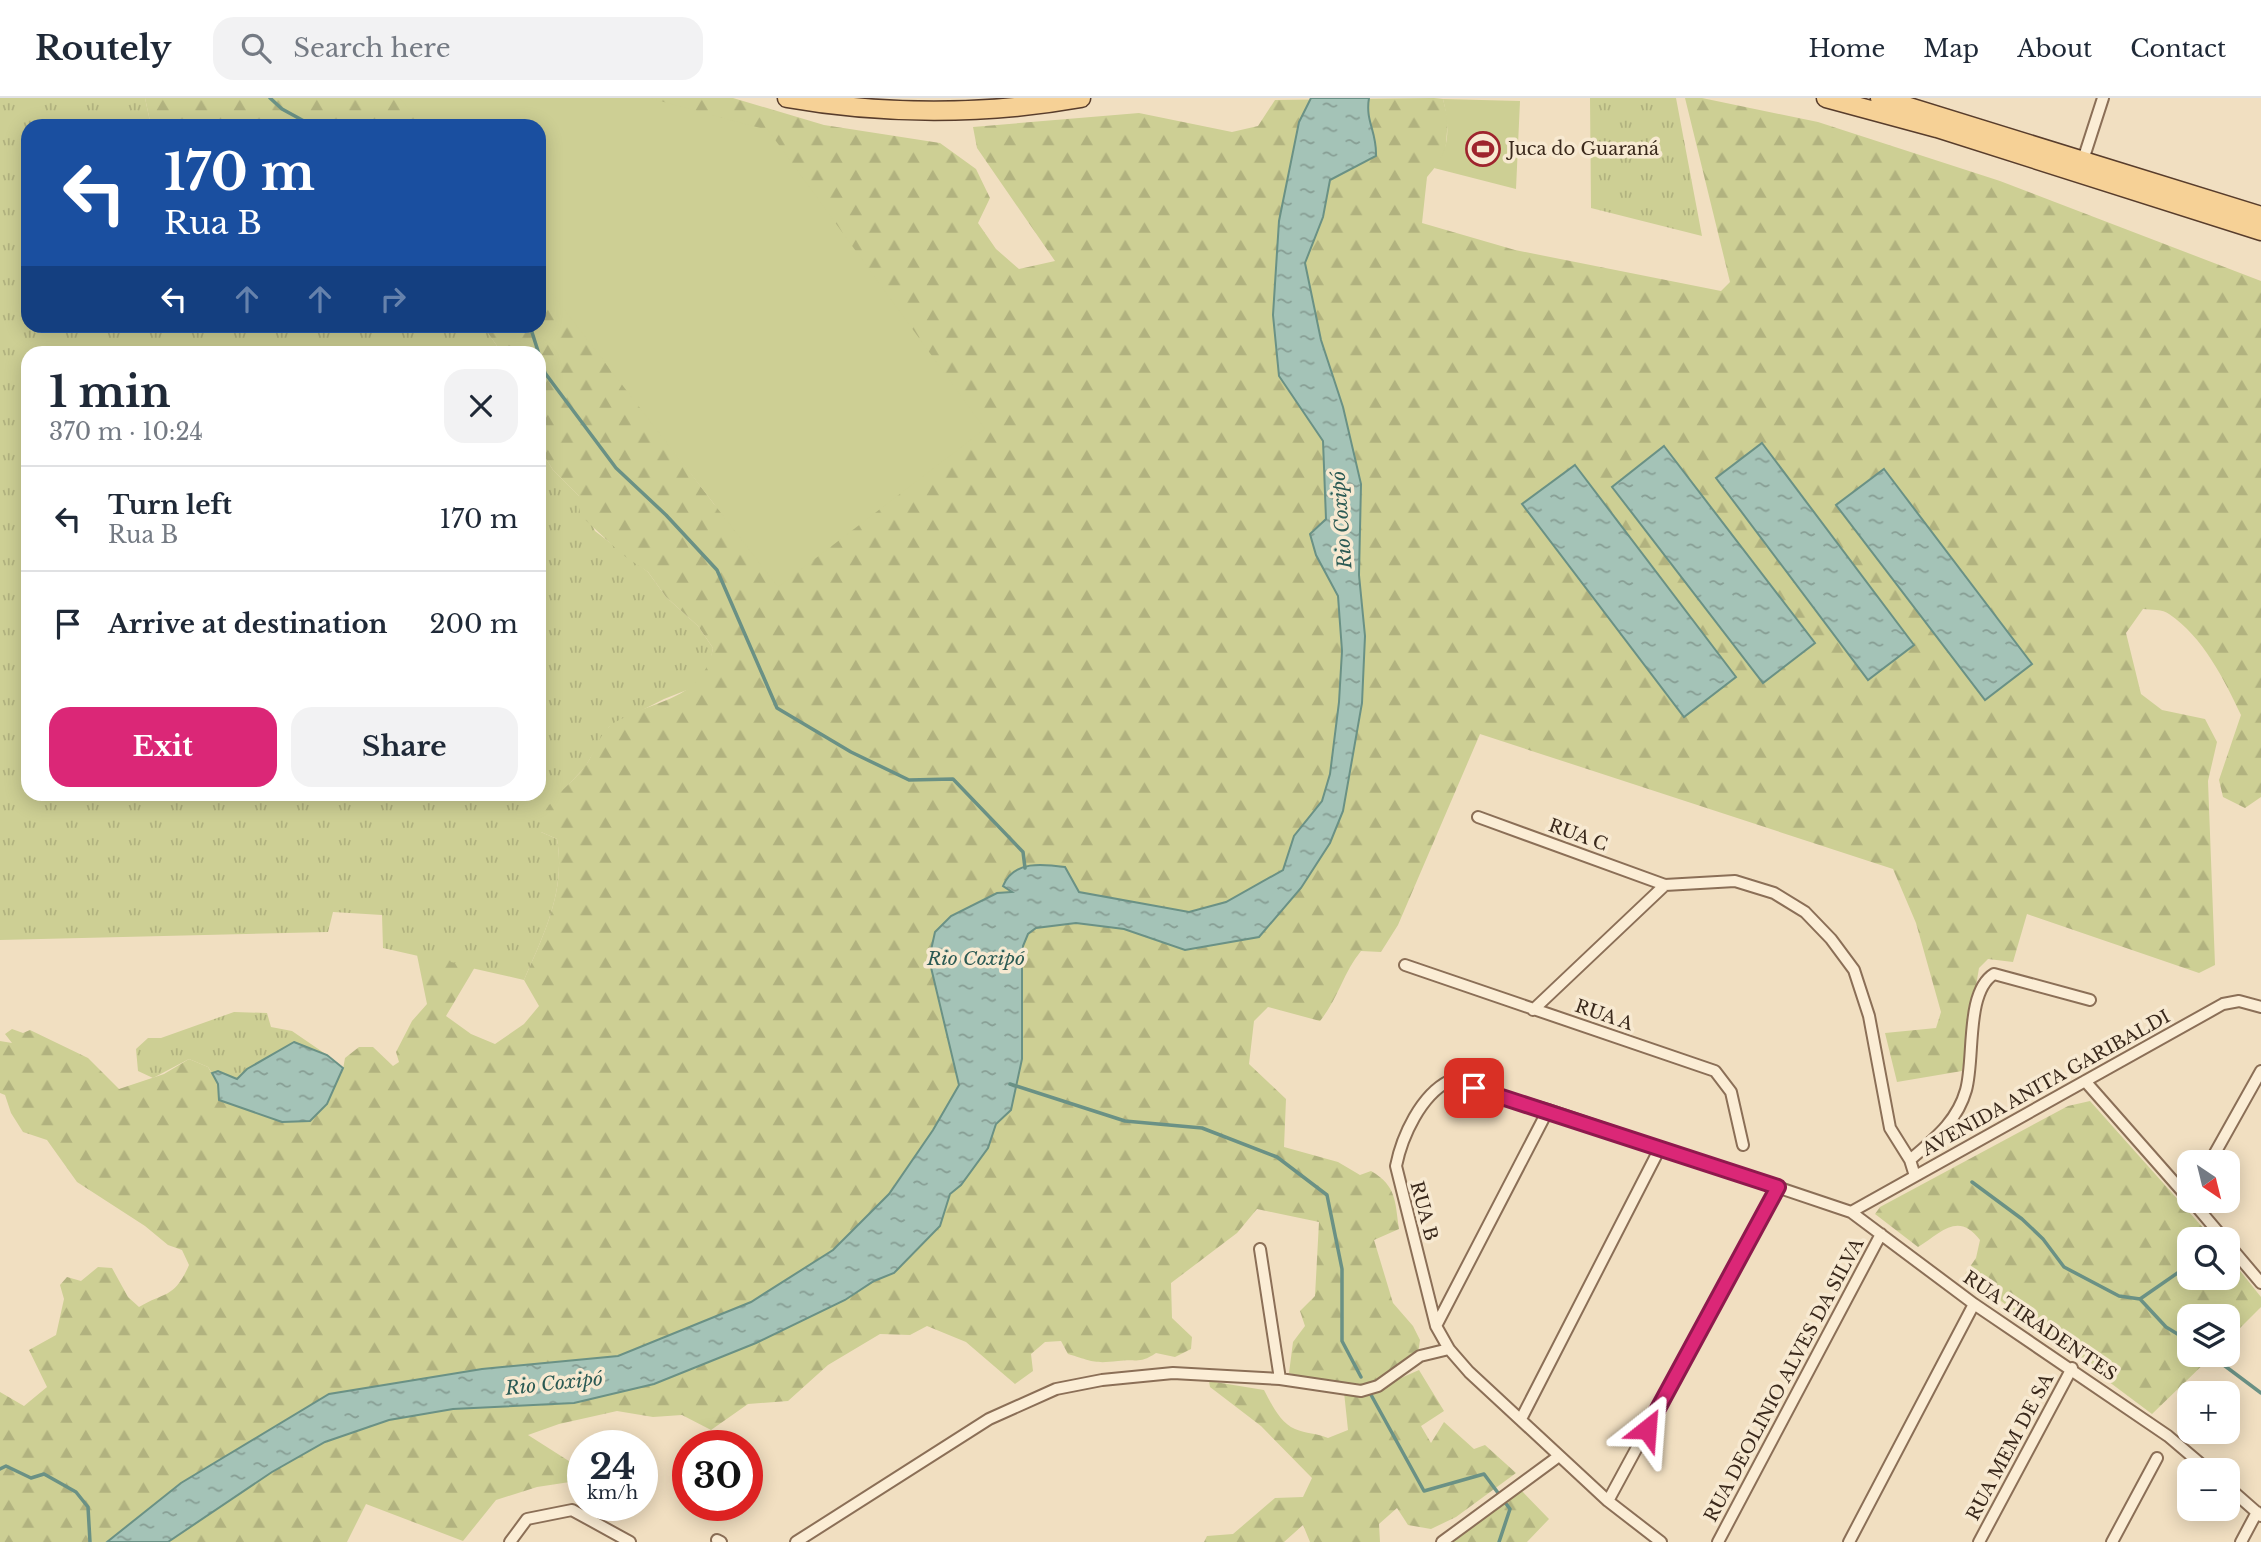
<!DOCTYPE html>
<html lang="en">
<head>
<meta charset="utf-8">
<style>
  :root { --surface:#fff; --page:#f2f2f3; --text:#1f2937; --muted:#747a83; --line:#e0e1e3; --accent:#db2777 }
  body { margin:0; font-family:"Libre Baskerville",serif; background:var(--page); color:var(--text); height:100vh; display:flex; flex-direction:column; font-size:26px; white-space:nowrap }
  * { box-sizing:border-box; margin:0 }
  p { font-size:23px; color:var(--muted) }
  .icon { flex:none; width:38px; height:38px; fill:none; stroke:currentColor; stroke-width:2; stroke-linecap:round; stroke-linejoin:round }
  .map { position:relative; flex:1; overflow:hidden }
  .panel { position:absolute; left:21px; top:248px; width:525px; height:455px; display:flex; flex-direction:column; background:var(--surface); border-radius:21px; box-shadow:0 4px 18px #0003 }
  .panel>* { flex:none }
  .banner { position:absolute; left:21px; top:21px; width:525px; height:214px; border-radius:21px; box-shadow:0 4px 18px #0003; background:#1a4fa0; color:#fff; overflow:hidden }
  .needle { width:46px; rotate:145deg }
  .fabs { position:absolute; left:2177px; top:1052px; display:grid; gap:14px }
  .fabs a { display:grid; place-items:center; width:63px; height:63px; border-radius:14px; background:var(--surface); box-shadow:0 4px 18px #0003; font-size:35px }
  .speed { position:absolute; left:567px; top:1332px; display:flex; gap:14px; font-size:35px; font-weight:700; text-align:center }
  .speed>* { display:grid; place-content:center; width:91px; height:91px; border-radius:50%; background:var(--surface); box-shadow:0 4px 18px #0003; line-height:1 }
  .speed small { font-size:18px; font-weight:400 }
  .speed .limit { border:10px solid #d22; background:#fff; color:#111 }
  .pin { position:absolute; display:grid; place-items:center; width:60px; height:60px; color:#fff; margin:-30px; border-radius:14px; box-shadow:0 4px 10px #0006 }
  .me { position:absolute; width:77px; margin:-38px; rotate:28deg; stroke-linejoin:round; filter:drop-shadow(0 0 5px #0008) }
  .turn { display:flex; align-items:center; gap:24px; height:147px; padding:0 28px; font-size:32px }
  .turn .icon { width:91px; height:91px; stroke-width:2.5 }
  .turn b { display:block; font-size:49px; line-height:60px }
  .lanes { display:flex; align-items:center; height:66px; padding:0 28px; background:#0003; justify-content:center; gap:35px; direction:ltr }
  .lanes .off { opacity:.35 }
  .round { display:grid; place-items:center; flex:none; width:74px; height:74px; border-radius:21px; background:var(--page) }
  .headline { display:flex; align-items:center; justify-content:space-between; height:119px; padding:0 28px }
  h1 { font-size:42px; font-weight:700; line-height:52px }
  .action { display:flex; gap:14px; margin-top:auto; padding:14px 28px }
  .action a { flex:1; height:80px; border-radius:21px; background:var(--accent); color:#fff; font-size:28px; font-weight:700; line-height:80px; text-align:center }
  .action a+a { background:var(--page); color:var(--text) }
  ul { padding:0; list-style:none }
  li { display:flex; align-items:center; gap:21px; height:105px; padding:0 28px; border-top:2px solid var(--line) }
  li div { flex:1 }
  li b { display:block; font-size:26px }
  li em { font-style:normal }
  header { display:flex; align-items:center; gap:42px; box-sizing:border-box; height:98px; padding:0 35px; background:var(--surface); border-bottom:2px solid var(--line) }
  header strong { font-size:33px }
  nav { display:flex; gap:38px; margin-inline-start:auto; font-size:24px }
  .search { width:490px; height:63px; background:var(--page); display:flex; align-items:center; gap:18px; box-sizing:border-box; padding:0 24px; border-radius:21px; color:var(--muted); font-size:26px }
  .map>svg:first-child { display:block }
  .grass { fill:url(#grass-tufts) }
  .forest { fill:url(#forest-firs) }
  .pitch { fill:#cdcf94 }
  .water { fill:url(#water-ripples); stroke:#6a9185; stroke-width:2 }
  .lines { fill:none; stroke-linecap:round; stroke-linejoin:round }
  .stream { stroke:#6a9185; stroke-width:3.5 }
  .minor-casing { stroke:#8b6f57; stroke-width:14 }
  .primary-casing { stroke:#583d2c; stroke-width:21 }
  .minor { stroke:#fbedd5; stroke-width:10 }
  .primary { stroke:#f6d196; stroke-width:18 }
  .route-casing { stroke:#8e194d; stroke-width:18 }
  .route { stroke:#db2777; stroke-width:12 }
  .labels { text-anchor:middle; stroke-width:7; stroke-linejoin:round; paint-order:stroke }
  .poi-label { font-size:18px; fill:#3a291c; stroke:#f7e9d1; text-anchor:start }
  .street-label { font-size:18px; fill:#3a291c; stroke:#f7e9d1 }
  .water-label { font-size:19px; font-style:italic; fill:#2b5a54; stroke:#f7e9d1 }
</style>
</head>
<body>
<header>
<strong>Routely</strong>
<div class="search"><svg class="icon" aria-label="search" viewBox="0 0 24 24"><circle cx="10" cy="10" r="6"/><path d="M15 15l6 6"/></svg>Search here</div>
<nav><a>Home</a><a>Map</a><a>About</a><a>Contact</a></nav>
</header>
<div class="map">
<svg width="2261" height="1444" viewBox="0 0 2261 1444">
  <defs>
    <pattern id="grass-tufts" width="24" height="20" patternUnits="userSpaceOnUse" patternTransform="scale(1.75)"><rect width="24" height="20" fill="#cdcf94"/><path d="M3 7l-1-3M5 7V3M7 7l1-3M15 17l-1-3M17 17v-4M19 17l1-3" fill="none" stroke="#b1b27f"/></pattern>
    <pattern id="forest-firs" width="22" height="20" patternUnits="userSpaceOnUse" patternTransform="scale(1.75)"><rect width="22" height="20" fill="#cdcf94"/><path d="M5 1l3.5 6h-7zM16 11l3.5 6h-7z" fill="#b1b27f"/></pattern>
    <pattern id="water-ripples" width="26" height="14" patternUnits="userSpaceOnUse" patternTransform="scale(1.75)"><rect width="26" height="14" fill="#a4c3b7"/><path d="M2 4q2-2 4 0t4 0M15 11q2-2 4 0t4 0" fill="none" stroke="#879e94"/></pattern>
  </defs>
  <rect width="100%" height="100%" fill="#f1dfc1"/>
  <path class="grass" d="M0 0H145L151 28H28V228H483L502 255 28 256V696H539V350L553 372 579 398 595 433 648 474 666 499 698 528 713 550 709 570 692 590 664 601 609 629 585 669 559 697 541 734 557 741C566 793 544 836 524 882L383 850 382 817 333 814 328 834 0 842Z
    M1590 0H1676L1702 138 1591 110Z
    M234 914 267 915 271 929 292 933 327 957 294 944 247 971 237 982 218 973 212 975 208 969 189 961 153 980 138 973 136 951 148 940H161Z"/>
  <path class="forest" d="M145 0H409L419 18 415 28H151Z
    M618 0H733L824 27 940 45 976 71 990 100 978 125 996 151 1019 171 1055 163 977 50 973 29 1139 15 1232 34 1258 28 1275 2 1434 0 1443 1 1448 22 1445 57 1427 79 1422 125 1515 152 1721 193 1730 184 1685 0H1702L1818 24 2000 83 2261 183V699L2245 710 2223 699 2219 682 2241 617C2224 581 2203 539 2169 516 2163 511 2151 512 2143 511L2126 535 2141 596 2162 612 2205 621 2217 644 2208 683 2215 867 2199 875 2027 816 2013 864 1988 861 1979 870 1962 973 1897 984 1885 935 1936 930 1941 914 1916 825 1893 771 1480 636 1398 827 1381 854 1361 853C1343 875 1338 901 1320 923L1268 909 1254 923 1249 966 1286 1001 1284 1049 1338 1064 1360 1077 1371 1073C1397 1088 1395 1104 1399 1131L1374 1142 1393 1205 1413 1228 1420 1242 1418 1256 1385 1287 1419 1272 1444 1313 1421 1328 1431 1345 1444 1324 1474 1351 1485 1347 1516 1375 1456 1419 1431 1431 1408 1427 1397 1410 1379 1426 1380 1444H1310L1303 1427 1284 1444H1204L1207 1438 1233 1436 1275 1400 1303 1399 1312 1380 1261 1328 1210 1289 1209 1283 1264 1292C1271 1305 1280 1325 1295 1331 1306 1336 1317 1335 1328 1340L1348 1332 1344 1294 1374 1290 1360 1287 1343 1290 1289 1275 1293 1244 1305 1228 1300 1213 1315 1198 1319 1124 1257 1111 1237 1135 1171 1185 1172 1220 1192 1239 1191 1251 1175 1259 1156 1255C1138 1267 1137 1260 1118 1263 1093 1266 1092 1263 1068 1256L1061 1243 1045 1244 1031 1256 1033 1273 1015 1286 966 1244 927 1228 910 1237 880 1236 828 1267 788 1303 748 1306 711 1332 682 1317 653 1319 617 1313 559 1326 528 1337 583 1372V1382L537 1389 496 1402 463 1443 366 1406 347 1444H0V1294L24 1308 47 1289 29 1252 56 1237 64 1201 60 1187 67 1179 81 1183 98 1169 112 1170 128 1199 139 1209C166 1193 174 1201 189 1167L182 1152 168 1147 145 1128 77 1084 47 1042 23 1034 11 1015 5 997 0 995V943L12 945 5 936 12 931 23 935 30 932 88 960 119 991 164 976 189 961 208 969 218 986 343 971 345 960 359 949H373L393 968 399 964 396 954 412 923 427 906 417 857 475 869 446 918 471 936 495 946 524 926 539 908 524 882C544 836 566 793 557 741L541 734C541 730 540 726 541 723 547 701 573 686 585 668 594 657 599 636 611 627 653 600 702 605 713 550L698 528 666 499 648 474 623 457 580 417 579 398 553 372 539 350V256L502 255 483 228H539V174L714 406 737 426Z
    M2090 1003 2213 1141H2189V1180H2228V1158L2261 1199V1209L2228 1242V1218H2189V1256L2213 1257 2152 1316 1965 1176 1976 1160 1980 1142C1958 1113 1941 1135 1918 1149L1875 1116 1880 1109 2068 1008Z
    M1517 1388 1549 1421 1527 1444H1445Z"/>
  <path class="pitch" d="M400 0H649L768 32 985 331 778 489 539 179V28H422Z
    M1443 1 1520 3 1516 91 1434 70C1451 50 1449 26 1443 1Z"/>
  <path class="water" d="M1311 0H1369C1365 24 1377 33 1376 58L1330 82 1323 119 1305 165 1321 242 1343 309 1361 386 1359 477 1365 538 1362 605 1343 713 1330 745 1301 790 1259 839 1185 852 1124 831 1076 825 1036 830 1028 836 1023 848 1022 870V961L1011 1012 996 1026 988 1050 961 1087 950 1096 940 1128 894 1175 874 1183 845 1202 756 1245 654 1286 574 1305 453 1311 389 1322 325 1344 272 1374 168 1444H107L181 1385 329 1296 482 1271 618 1258 751 1204 833 1152 889 1096 933 1032 959 987 929 861 935 834 951 818 997 795 1012 794 1003 788C1013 762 1044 766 1065 769L1079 794 1189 814 1226 804 1283 772 1294 738 1322 703 1330 676 1339 604 1342 553 1338 498 1316 457 1310 436 1326 421 1323 343 1279 278 1273 217 1279 123 1299 24Z
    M1762 345 1914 547 1868 582 1716 380Z
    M1664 348 1815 545 1763 585 1612 389Z
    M1575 367 1736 579 1684 619 1522 406Z
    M1884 371 2032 566 1985 602 1836 407Z
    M294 944 327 957 343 970 327 1006 310 1023 282 1024 219 1002 218 986 212 975 218 973 237 981 247 971Z"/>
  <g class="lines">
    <path class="stream" d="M270 0 282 11 313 28
      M530 228 545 275 616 370 666 417 717 472 777 610 851 654 909 682 953 681 1023 754 1025 770
      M1010 986 1125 1023 1202 1030 1277 1059 1327 1097 1342 1171V1243L1361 1279
      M1972 1084 2022 1121 2043 1141 2064 1169 2119 1198 2140 1201 2166 1229 2189 1243
      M2228 1171 2230 1173
      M2140 1201 2189 1167
      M2209 1256 2261 1295
      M1370 1295 1424 1393 1484 1376 1510 1411 1499 1444
      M0 1371 6 1368 31 1380 44 1376 76 1394 88 1409 90 1444"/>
    <g class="minor-casing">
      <path id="minor" d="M2083 62 2103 0
        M1478 719 1665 787
        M1405 867 1715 973 1731 994 1743 1047
        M1533 912 1665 787 1735 783 1774 795 1805 814 1831 841 1854 872 1869 918 1890 1030 1910 1062 1915 1078
        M2085 983 2189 1101
        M1910 1062C1934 1041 1957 1024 1966 992 1975 960 1965 894 1994 876L2090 902
        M2210 1064 2261 973
        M2191 1102 2224 1141
        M1851 1114 2223 906 2239 903 2261 909
        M2228 1146 2261 1185
        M1260 1151 1280 1281
        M1436 1228 1548 1012
        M1521 1321 1660 1050
        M2228 1389 2261 1418
        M1608 1403 1778 1089
        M717 1442 721 1444
        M510 1444 527 1421 572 1412 630 1444
        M796 1444 989 1321 1056 1291 1102 1282 1173 1275 1280 1281 1361 1293 1378 1288 1420 1258 1449 1251
        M1442 1444 1559 1358
        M1661 1444 1608 1403 1469 1274 1449 1251 1436 1228 1396 1068C1402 1038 1421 997 1449 983L1548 1012 1851 1114 1974 1206 2168 1338 2208 1372
        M1718 1444 1881 1136
        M1849 1444 1974 1206
        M1979 1444 2072 1270
        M2112 1444 2157 1360
        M2241 1444 2257 1414"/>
    </g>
    <g class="primary-casing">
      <path id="primary" d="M787 0C882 17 986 17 1081 0
        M1826 0 1937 30 2261 133
        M1880 0 2261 118"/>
    </g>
    <use href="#minor" class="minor"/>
    <use href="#primary" class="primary"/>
  </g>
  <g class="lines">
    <g class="route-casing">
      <path id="route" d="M1474 990 1778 1089 1647 1331"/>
    </g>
    <use href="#route" class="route"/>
  </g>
  <defs>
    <g id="stadium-ring" transform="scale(1.75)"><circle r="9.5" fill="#f7e9d1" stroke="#9e242d" stroke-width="1.5"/><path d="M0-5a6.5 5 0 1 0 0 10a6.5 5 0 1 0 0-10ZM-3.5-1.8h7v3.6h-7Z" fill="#9e242d"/></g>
  </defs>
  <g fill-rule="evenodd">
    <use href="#stadium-ring" x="1483" y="51"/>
  </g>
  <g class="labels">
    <g class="poi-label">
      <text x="1508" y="57">Juca do Guaraná</text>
    </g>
    <g class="street-label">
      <text transform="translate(1578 737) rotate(20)" y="6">RUA C</text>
      <text transform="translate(1604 917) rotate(19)" y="6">RUA A</text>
      <text transform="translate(2046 985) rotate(-29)" y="6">AVENIDA ANITA GARIBALDI</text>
      <text transform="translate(1424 1113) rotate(75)" y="6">RUA B</text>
      <text transform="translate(2040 1228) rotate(34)" y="6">RUA TIRADENTES</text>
      <text transform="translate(1784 1282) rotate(-62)" y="6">RUA DEOLINIO ALVES DA SILVA</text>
      <text transform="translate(2010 1349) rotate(-62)" y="6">RUA MEM DE SA</text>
    </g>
    <g class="water-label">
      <text transform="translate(1341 422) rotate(-94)" y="7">Rio Coxipó</text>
      <text x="976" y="867">Rio Coxipó</text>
      <text transform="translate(554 1285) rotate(-6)" y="7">Rio Coxipó</text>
    </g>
  </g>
</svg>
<div class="fabs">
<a><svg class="needle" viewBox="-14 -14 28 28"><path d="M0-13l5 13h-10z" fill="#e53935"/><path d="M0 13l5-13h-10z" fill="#747a83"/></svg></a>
<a><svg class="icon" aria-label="search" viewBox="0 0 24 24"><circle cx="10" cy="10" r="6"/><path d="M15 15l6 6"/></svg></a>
<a><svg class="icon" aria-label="layers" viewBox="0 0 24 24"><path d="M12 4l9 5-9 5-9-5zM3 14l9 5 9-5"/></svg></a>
<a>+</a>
<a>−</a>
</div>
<div class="speed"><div>24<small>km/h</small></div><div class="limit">30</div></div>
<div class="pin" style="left:1474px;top:990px;background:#d93025"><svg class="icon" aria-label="arrive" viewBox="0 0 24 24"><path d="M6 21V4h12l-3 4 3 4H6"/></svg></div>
<svg class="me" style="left:1647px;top:1331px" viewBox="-20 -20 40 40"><path d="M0-17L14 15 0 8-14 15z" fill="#db2777" stroke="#fff" stroke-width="4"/></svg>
<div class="banner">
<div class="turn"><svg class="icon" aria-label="left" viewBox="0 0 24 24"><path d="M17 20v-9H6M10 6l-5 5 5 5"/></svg><div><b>170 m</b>Rua B</div></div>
<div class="lanes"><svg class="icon" aria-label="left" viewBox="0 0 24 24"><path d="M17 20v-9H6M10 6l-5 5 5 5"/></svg><svg class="icon off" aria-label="ahead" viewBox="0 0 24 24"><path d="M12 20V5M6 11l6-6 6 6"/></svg><svg class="icon off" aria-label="ahead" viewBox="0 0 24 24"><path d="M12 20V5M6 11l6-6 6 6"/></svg><svg class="icon off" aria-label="right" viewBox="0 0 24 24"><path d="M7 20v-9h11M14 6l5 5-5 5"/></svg></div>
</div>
<section class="panel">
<div class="headline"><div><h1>1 min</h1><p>370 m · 10:24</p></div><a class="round"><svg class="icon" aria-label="close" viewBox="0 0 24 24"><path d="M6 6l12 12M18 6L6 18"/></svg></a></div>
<ul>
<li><svg class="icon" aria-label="left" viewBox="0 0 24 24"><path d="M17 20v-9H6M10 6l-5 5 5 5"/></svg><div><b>Turn left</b><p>Rua B</p></div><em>170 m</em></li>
<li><svg class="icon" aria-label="arrive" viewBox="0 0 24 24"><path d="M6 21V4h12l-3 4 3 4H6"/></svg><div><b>Arrive at destination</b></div><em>200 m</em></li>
</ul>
<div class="action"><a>Exit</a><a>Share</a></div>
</section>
</div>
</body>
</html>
